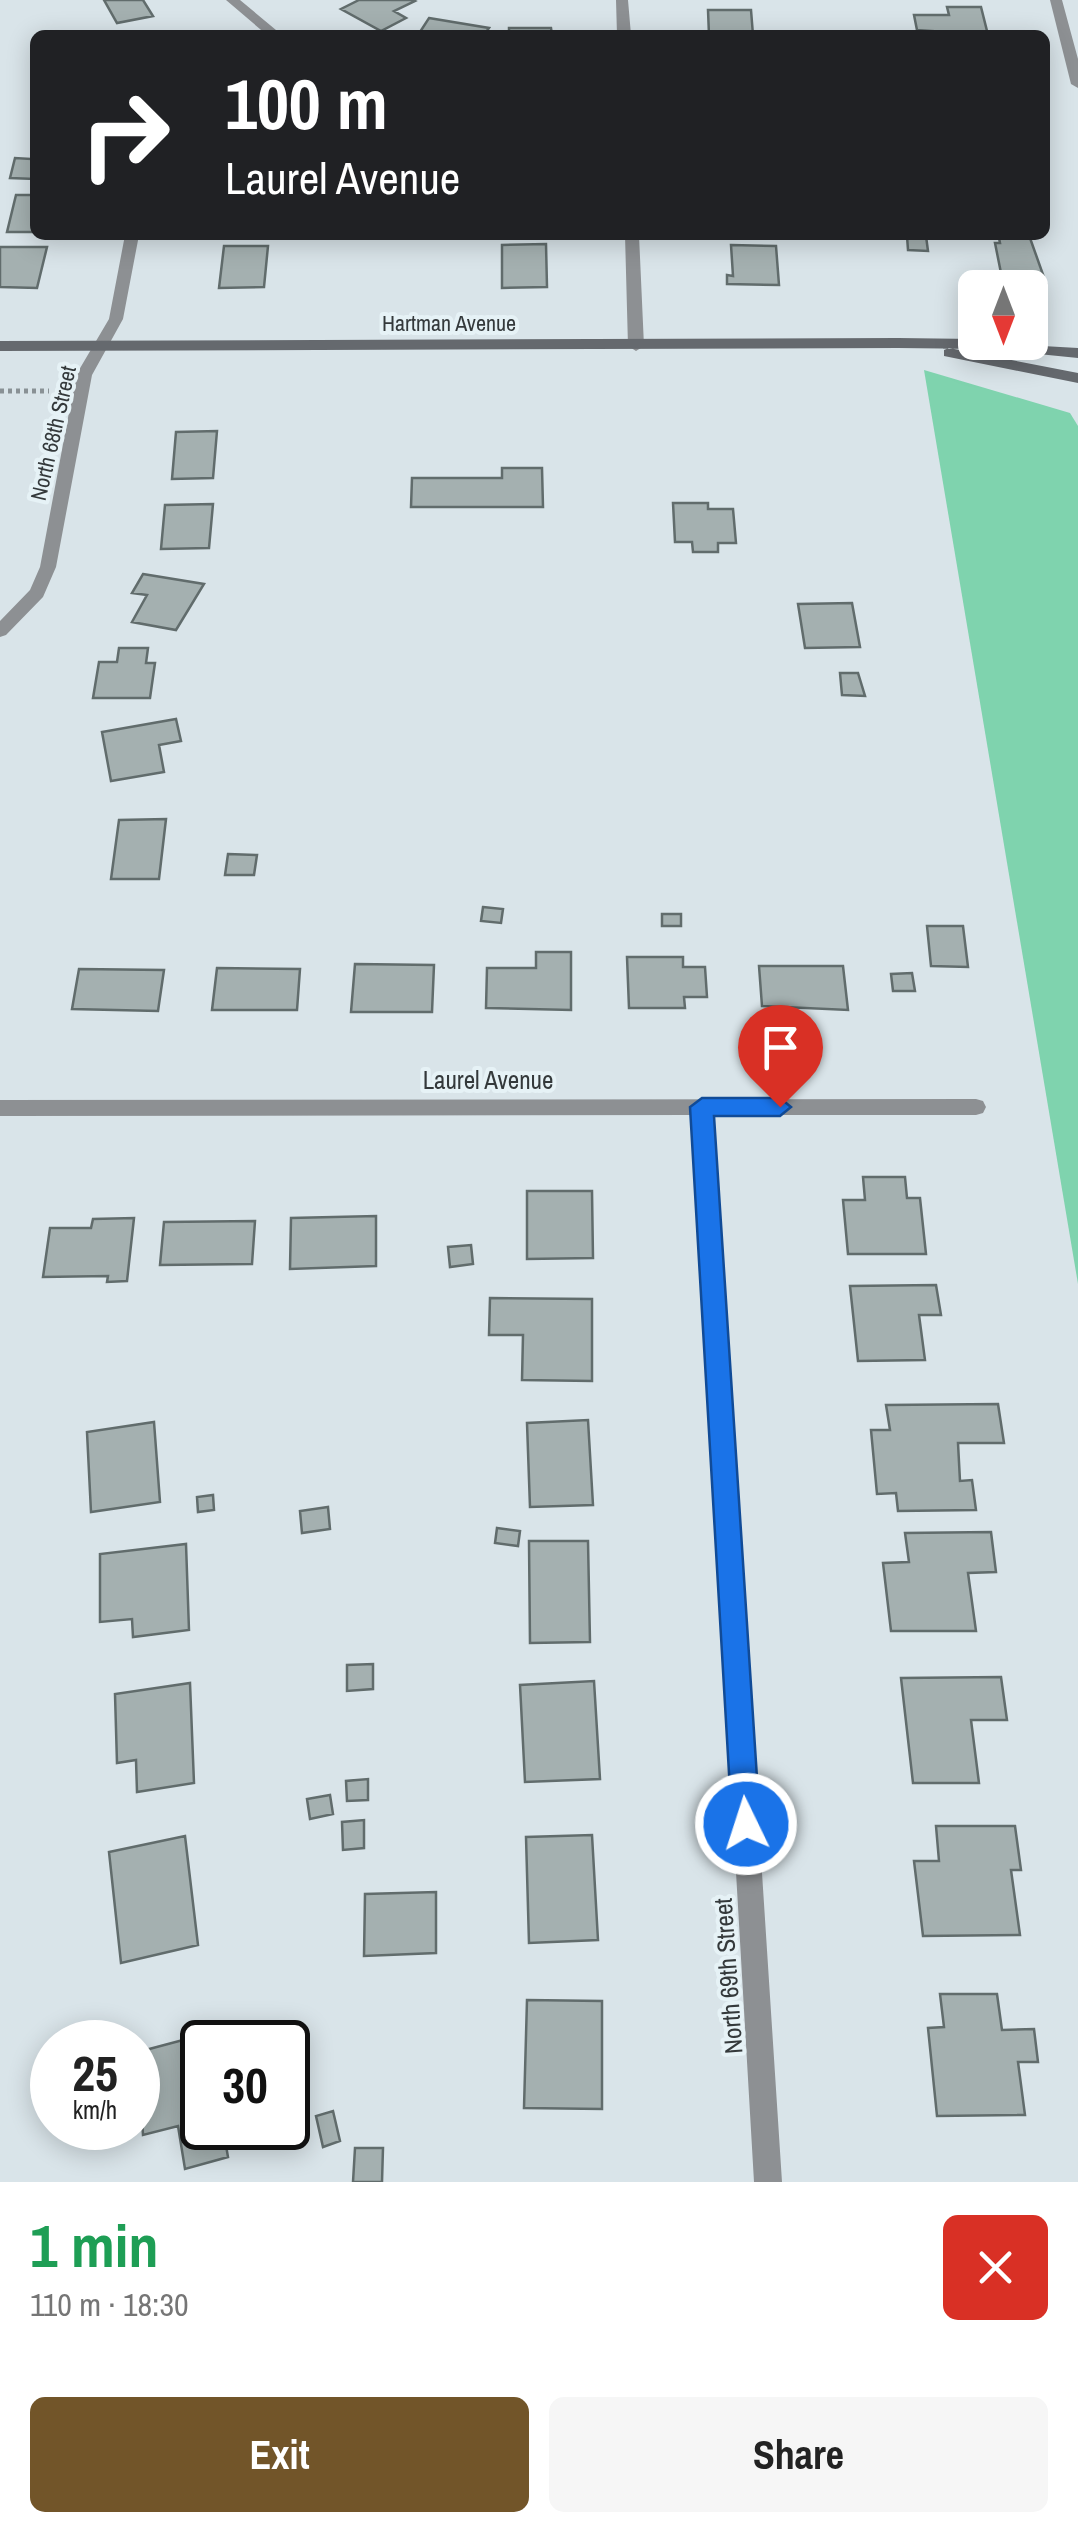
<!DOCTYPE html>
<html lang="en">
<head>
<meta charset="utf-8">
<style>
  :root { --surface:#fff; --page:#f6f6f6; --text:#222; --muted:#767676; --accent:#725529 }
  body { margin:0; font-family:"Archivo Narrow",sans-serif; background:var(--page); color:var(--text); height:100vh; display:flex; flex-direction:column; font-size:38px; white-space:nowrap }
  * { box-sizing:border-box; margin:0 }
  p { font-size:32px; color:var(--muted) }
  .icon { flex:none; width:55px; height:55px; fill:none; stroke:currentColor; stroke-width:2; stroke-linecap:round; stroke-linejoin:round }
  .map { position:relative; height:2182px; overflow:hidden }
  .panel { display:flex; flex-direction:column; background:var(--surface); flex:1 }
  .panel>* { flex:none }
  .top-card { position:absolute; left:30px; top:30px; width:1020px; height:210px; border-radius:15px; box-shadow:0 5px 25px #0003; background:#202124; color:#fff; overflow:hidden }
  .needle { width:65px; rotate:180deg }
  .tools { position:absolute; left:958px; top:270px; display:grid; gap:20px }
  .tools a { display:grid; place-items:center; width:90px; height:90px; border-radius:15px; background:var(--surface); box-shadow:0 5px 25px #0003; font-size:50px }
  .speed { position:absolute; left:30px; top:2020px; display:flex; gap:20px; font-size:50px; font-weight:700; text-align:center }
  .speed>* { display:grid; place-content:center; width:130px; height:130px; border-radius:50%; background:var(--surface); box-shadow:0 5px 25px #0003; line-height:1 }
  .speed small { font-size:25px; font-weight:400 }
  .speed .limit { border:5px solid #111; border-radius:15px; background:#fff; color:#111 }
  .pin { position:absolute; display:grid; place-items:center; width:85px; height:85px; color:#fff; margin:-102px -42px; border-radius:50% 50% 50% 0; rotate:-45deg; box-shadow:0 0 10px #0007 }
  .pin .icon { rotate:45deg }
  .me { position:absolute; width:110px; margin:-55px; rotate:356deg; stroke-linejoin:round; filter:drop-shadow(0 0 8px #0008) }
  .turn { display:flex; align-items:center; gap:35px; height:210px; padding:0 30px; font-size:45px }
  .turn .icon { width:130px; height:130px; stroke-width:2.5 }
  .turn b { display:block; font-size:70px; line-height:85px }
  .round { display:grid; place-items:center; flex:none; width:105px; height:105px; border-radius:15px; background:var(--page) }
  .summary { display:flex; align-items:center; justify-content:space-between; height:170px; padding:0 30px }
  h1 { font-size:60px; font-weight:700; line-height:75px; color:#1e9e55 }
  .primary-button { display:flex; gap:20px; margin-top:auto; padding:20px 30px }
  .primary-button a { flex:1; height:115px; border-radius:15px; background:var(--accent); color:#fff; font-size:40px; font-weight:700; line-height:115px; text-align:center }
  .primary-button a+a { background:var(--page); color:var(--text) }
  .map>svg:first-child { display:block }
  .green { fill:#7fd3ae }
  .building { fill:#a4b0b0; stroke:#616c6c; stroke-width:2.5 }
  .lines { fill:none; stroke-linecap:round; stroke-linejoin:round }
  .path { stroke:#899195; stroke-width:5; stroke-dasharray:4 4; stroke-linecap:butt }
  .street { fill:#8d9093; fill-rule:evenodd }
  .secondary { fill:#65696e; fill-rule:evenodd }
  .route { fill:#1a73e8; stroke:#114b97; stroke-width:2.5 }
  .labels { text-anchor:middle; stroke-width:8; stroke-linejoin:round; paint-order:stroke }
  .far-street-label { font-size:22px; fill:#34393b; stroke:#e6f2f6 }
  .street-label { font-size:25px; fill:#34393b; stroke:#e6f2f6 }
</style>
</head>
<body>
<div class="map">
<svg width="1078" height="2182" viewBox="0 0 1078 2182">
  <rect width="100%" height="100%" fill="#d9e4e9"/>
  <path class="green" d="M924 370 1070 413 1078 426V1284Z"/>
  <path class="building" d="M104 0H143L153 16 117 23Z
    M359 0H413L415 1 394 11 406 18 381 31 341 9Z
    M947 7H981L988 35 917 30 914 15H949Z
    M708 10H751L753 35H709Z
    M429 18 489 28 484 35H418Z
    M509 28H551L552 35H509Z
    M35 146V179L10 178 15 158 31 159Z
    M16 195H35V232H7Z
    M907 236H926L928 251 908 250Z
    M999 238H1030L1046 283H1003L995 243H1000Z
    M546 244 547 287 502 288V245Z
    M731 245 776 246 779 285 727 284V275L733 276Z
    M224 246H268L264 287 219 288Z
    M0 247H47L37 288 0 287Z
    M217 431 213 478 172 479 176 432Z
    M502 468H542L543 507H411L412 478H502Z
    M673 503H708V509H733L736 543H718V552H693L692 542H675Z
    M213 504 209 548 161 549 165 505Z
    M143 574 204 584 176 630 132 622 147 595 132 593Z
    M852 603 860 647 805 648 798 604Z
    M119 648H148L146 663H155L150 698H93L99 662H117Z
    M840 673H858L865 696 842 695Z
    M176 719 181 741 159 745 164 772 111 781 102 732Z
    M166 819 159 879H111L119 820Z
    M228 854 257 855 254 875H225Z
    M483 907 503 909 501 923 481 921Z
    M662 914H681V926H662Z
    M927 926H963L968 967 931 966Z
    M536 952H571V1010L486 1008 487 968H536Z
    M627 957H683V967H705L707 997H684L685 1008H629Z
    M355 964 434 965 432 1012H351Z
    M759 966H843L848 1010 762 1006Z
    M217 968 300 969 297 1010H212Z
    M79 969 164 970 158 1011 72 1009Z
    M912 973 915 991H893L891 974Z
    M863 1177H905L907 1198H920L926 1254H848L843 1200H865Z
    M527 1191H592L593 1258 527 1259Z
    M376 1216V1266L290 1269 291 1218Z
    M134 1218 127 1281 107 1282 108 1276 43 1277 50 1228H91L93 1219Z
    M255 1221 252 1264 160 1265 164 1222Z
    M471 1245 473 1264 450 1267 448 1247Z
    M936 1285 941 1315H919L925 1360 858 1361 850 1286Z
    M490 1298 592 1299V1381L522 1380 523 1335H489Z
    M998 1404 1004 1443H958L960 1481 972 1480 976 1510 898 1511 896 1493 877 1494 871 1430H890L886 1405Z
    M588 1420 593 1505 530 1507 527 1423Z
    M154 1422 160 1502 91 1512 87 1432Z
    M213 1495 214 1510 198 1512 197 1497Z
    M328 1507 330 1529 302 1533 300 1511Z
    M497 1528 520 1531 518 1546 495 1543Z
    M991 1532 996 1572 968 1573 976 1631H891L883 1563 909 1562 905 1533Z
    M529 1541H588L590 1642 530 1643Z
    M186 1544 189 1630 133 1637 132 1619 100 1622V1554Z
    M373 1664V1689L347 1691V1665Z
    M1001 1677 1007 1720H971L979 1783H913L901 1678Z
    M594 1681 600 1779 525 1782 520 1685Z
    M190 1683 194 1783 137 1792 136 1760 117 1763 115 1694Z
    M368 1779V1800L347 1801 346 1781Z
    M330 1795 333 1814 310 1819 307 1799Z
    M364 1820V1848L343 1850 342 1822Z
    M936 1826H1015L1021 1870H1011L1020 1935 923 1936 914 1861H939Z
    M592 1835 598 1940 529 1943 526 1837Z
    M185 1836 198 1945 121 1963 109 1852Z
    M436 1892V1953L364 1956 365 1894Z
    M940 1994H997L1002 2030 1034 2029 1038 2062H1018L1025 2115 937 2116 928 2028 944 2027Z
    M527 2000 602 2001V2109L524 2108Z
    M228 2028 231 2042H202V2128H223L228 2157 185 2169 178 2126 143 2135 138 2052Z
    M333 2111 340 2141 323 2147 316 2116Z
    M355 2148H383L382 2182H353Z"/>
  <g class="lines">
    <path class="path" d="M0 391H49"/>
    <path class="street" d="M226 0H240L282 35H267Z
      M616 0H628L631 35H617Z
      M1050 0H1062L1078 59V88L1071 84Z
      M125 235H139L123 319 92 375 56 567 43 597 6 635 0 637V621L30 590 40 567 76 375 109 319Z
      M625 235H639L644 346 636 351 628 346Z
      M976 1099 983 1101 986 1107 983 1113 976 1115H713L782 2182H754L692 1115 0 1116V1100Z"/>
    <path class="secondary" d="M898 338 975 339V342L1078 348V358L987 349 898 348 0 351V341Z
      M949 348 1078 373V383L944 356V350Z"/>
  </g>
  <path class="route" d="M702 1098H780L791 1107 780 1116H714L760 1824 756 1834 746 1838 736 1834 732 1824 690 1107Z"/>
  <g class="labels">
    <g class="far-street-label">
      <text x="449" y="331">Hartman Avenue</text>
      <text transform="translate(53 433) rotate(-77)" y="8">North 68th Street</text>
    </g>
    <g class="street-label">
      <text x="488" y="1089">Laurel Avenue</text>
      <text transform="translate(728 1976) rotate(-94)" y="9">North 69th Street</text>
    </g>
  </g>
</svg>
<div class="tools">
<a><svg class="needle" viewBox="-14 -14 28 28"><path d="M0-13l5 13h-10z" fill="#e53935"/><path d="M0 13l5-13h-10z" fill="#767676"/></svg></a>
</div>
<div class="speed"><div>25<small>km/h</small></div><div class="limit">30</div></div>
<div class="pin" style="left:780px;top:1107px;background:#d93025"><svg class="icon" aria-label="arrive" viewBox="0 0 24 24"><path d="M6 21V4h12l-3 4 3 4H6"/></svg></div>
<svg class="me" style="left:746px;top:1824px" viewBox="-20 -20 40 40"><circle r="17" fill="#1a73e8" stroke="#fff" stroke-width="3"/><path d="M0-11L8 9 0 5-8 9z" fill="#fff"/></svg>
<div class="top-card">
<div class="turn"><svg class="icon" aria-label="right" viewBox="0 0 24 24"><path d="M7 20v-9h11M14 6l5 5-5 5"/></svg><div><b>100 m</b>Laurel Avenue</div></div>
</div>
</div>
<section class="panel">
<div class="summary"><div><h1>1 min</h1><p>110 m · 18:30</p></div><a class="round" style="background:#d93025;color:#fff"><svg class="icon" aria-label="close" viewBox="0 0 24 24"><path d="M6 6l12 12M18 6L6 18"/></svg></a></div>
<div class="primary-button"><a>Exit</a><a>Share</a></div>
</section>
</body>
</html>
